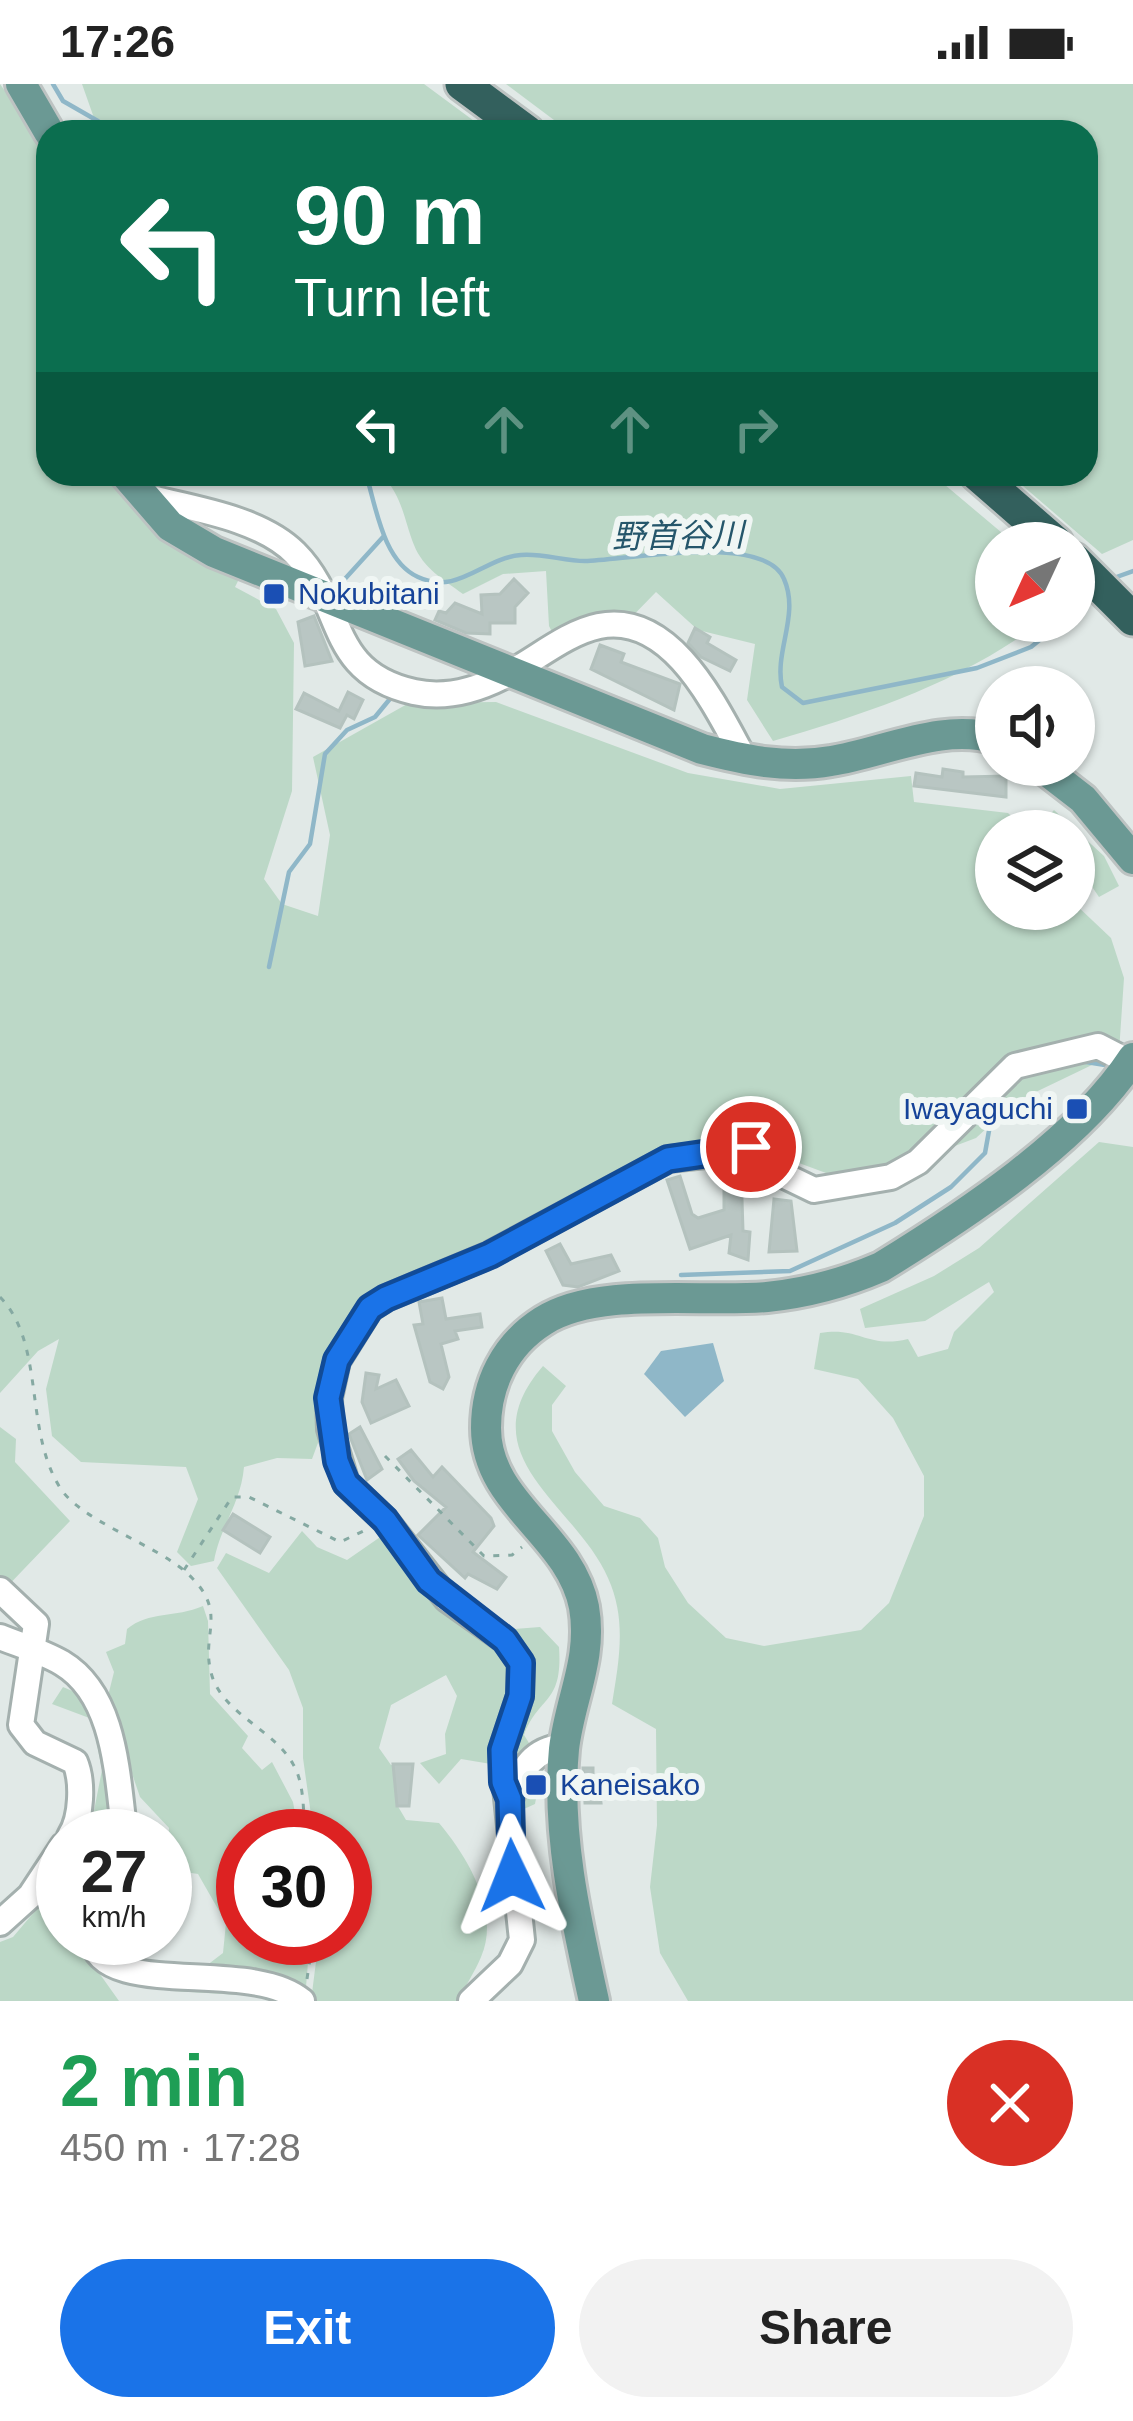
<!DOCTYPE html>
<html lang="en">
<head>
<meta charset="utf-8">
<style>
  :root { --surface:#fff; --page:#f2f2f2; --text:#222; --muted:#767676; --accent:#1a73e8 }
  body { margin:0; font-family:Helvetica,"Noto Sans JP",sans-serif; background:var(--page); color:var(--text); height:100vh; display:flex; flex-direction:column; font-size:45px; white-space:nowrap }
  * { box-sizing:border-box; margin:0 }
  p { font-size:39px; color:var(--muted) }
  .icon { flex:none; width:66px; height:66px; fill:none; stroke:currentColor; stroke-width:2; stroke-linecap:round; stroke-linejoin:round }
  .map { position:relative; height:1917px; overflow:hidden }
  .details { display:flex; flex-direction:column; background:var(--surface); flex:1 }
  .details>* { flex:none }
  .hud { position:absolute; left:36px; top:36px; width:1062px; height:366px; border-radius:36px; box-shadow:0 3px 9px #0004; background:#0b6e4f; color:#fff; overflow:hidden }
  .needle { width:78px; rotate:226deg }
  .fabs { position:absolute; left:975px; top:438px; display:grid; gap:24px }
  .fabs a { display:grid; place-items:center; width:120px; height:120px; border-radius:50%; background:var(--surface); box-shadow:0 3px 9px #0004; font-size:60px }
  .speed { position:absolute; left:36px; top:1725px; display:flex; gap:24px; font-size:60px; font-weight:700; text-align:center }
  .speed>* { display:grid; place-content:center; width:156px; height:156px; border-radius:50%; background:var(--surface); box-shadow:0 3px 9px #0004; line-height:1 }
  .speed small { font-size:30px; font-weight:400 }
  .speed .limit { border:18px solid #d22; background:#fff; color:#111 }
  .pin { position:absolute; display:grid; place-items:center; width:102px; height:102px; color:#fff; margin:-51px; border:6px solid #fff; border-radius:50%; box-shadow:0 3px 12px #0007 }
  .me { position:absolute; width:132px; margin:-66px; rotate:358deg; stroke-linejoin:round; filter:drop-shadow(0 0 9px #0008) }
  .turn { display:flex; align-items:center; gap:42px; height:252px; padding:0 60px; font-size:54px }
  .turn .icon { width:156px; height:156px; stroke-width:2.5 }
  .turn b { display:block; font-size:84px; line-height:102px }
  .lanes { display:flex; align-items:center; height:114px; padding:0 60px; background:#0003; justify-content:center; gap:60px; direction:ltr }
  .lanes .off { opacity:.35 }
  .round { display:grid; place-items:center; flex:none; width:126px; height:126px; border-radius:63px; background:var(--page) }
  .headline { display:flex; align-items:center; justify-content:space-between; height:204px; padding:0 60px }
  h1 { font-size:72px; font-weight:800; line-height:90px; color:#1e9e55 }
  .primary-button { display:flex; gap:24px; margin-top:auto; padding:24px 60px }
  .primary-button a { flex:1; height:138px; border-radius:72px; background:var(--accent); color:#fff; font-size:48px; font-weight:800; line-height:138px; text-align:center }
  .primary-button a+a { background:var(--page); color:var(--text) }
  .status { display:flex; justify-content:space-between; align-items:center; height:84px; padding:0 60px; background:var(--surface); direction:ltr }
  .status svg { height:33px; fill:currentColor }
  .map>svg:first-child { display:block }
  .green { fill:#bcd8c7 }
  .water { fill:#8fb7c8 }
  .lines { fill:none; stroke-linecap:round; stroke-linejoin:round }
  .stream { stroke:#8fb7c8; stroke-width:4.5 }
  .building { fill:#b9c6c3; stroke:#b4c2be; stroke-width:3 }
  .minor-casing { stroke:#a4b0ae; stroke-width:30 }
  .major-casing { stroke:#bdc3c2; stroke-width:36 }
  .highway-casing { stroke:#bdc3c2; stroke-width:39 }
  .path { stroke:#85a9a2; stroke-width:3; stroke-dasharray:6 9; stroke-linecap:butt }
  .minor { stroke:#fff; stroke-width:24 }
  .major { stroke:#6b9994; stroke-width:30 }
  .highway { stroke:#33605d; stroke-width:33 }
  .route-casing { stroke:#114b97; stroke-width:30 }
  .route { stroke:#1a73e8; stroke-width:21 }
  .transit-dot { fill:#1a4fb4; stroke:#f0f6f4; stroke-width:4.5 }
  .labels { text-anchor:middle; stroke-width:12; stroke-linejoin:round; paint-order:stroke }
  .transit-label { font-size:30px; fill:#164399; stroke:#f0f6f4; text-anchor:start }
  .water-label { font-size:33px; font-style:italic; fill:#25566b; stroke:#f0f6f4 }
</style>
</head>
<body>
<div class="status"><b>17:26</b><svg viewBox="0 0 49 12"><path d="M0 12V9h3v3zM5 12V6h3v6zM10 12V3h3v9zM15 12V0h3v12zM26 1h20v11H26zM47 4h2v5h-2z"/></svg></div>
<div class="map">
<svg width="1133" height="1917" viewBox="0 0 1133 1917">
  <rect width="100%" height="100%" fill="#e1e9e7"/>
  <path class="green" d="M0 0 48 69V390H109C140 446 180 471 239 495L235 503 276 525 294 559 292 707 264 795 282 820 318 832 330 751 313 673 409 619 496 618 688 689 780 705 911 692 914 718 1008 729 1027 747H996V825H1074V819L1111 854 1124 894 1119 968 1015 1018 976 1054 894 1085 826 1089 780 1072 700 1066 648 1091 571 1142 412 1214 358 1251 312 1375 277 1374 244 1383C241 1419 220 1443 214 1477L191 1482 177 1468 198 1415 186 1383 81 1378 52 1352 46 1305 59 1255 38 1267 0 1309Z
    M82 0H424L489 48H143L94 34Z
    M506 0H1133V456L1102 470 1009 390H1086V48H570Z
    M381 390H932L1014 459H996V537H1042C962 598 868 629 773 657L747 616 755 560 698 546 656 508 619 546 564 571 549 542 546 487 503 490 463 510C444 496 423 484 414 461 403 433 403 413 381 390Z
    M1054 726 1104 772 1119 802 1099 813 1074 776V747H1045L1040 741Z
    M1099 1058 1133 1063V1917H688L660 1869 650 1803 657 1741 656 1645 612 1620C619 1576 627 1536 608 1494 576 1420 465 1372 543 1282L566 1302 552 1321V1347L575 1388 604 1422 640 1434 658 1454 665 1483 688 1519 726 1554 764 1562 861 1546 889 1519 924 1432V1392L893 1334 858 1295 814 1285 820 1249C860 1242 867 1265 908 1255L918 1273 948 1265 954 1248 994 1208 989 1198 925 1237 865 1244 860 1225 934 1192 979 1164Z
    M0 1343 16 1355 15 1378 70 1437 0 1510Z
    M302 1447 317 1463 347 1476 386 1449 489 1547 540 1543 559 1563C563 1621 539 1611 524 1651L529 1659H546L535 1720 515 1729 497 1681 461 1675 439 1700 420 1679 446 1670 445 1650 457 1612 446 1591 391 1621 379 1664 391 1681 412 1683 401 1692 396 1719 406 1736 439 1739C467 1772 501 1828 481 1873 475 1888 465 1901 459 1917H311L319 1854H345V1752H314L303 1674V1624L289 1586 217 1484 226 1469 269 1489Z
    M203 1522 208 1537 210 1610 248 1652 242 1664 262 1686 272 1678 293 1718 299 1752H243V1854H310L305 1915 173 1907 223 1869 226 1839 198 1790 165 1785 169 1744 140 1713 107 1616 114 1588 106 1568 125 1560 127 1545C149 1527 175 1534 203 1522Z
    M63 1603 96 1617 127 1752H89L102 1686 92 1635 52 1620Z
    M63 1794V1854H89L92 1879 119 1917H0V1858L13 1853Z"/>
  <path class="water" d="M713 1259 724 1297 685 1333 644 1290 661 1267Z"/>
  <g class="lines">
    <path class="stream" d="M53 0 63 17 117 48
      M366 390C376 423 383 477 418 493 458 512 483 474 521 471 542 469 564 477 585 477 627 476 765 448 784 495 800 531 774 567 782 603L803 619 977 584 1031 563 1063 537
      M1111 495 1133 487
      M343 497 383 453
      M1074 528 1093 511
      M269 883 289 788 310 760 325 670 347 646 375 633 394 610
      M1080 977 1105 981
      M681 1191 790 1187 895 1139 951 1103 985 1069 994 1019"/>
  </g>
  <path class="building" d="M514 495 528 509 515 523V539H490V550L466 549 435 536 439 527 446 529 455 519 482 530 481 511 500 510Z
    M314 532 332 577 305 582 298 538Z
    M695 544 710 553 707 559 736 576 730 587 701 573 688 559Z
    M600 561 624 570 621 578 680 600 674 626 591 585Z
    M348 608 363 616 354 635 347 631 340 644 296 625 304 609 339 627Z
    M943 685 963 688V693L1006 692V713L914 702 916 689 942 693Z
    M741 1084 743 1147 750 1148 748 1176 729 1169 731 1151 690 1165 667 1096 680 1092 692 1130 698 1134 724 1126V1086Z
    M774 1115 791 1117 797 1167 769 1168Z
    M560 1160 571 1180 611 1171 619 1187 578 1203 563 1201 546 1167Z
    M442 1214 446 1235 480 1230 482 1243 455 1247 458 1255 441 1260 449 1293 443 1305 430 1298 414 1241 423 1240 419 1218Z
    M366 1289 379 1291 376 1305 396 1296 409 1322 371 1339 362 1318Z
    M360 1343 382 1385 367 1396 349 1350Z
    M411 1366 433 1393 442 1383 491 1434 494 1442 473 1468 506 1493 497 1505 468 1490 465 1494 418 1451 446 1423 414 1397 398 1375Z
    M233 1430 270 1453 260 1469 223 1446Z
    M393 1680H413L409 1722H397Z
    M583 1684H593V1694H616V1711H600L601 1719H585Z"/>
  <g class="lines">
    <g class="minor-casing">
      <path id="minor" d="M142 412C189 424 259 433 295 469 346 520 325 588 414 608 445 615 474 607 502 593 533 578 565 549 599 542 673 527 717 626 745 676
        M0 1506 36 1540 21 1641 35 1659 75 1678C83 1697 82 1734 70 1752
        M0 1553C20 1561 43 1568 62 1579 117 1612 117 1695 125 1752
        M510 1715C523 1686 530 1666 564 1662
        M0 1839 30 1812 63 1762
        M92 1854C101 1917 250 1873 302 1917
        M471 1917 510 1880 522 1856 502 1666 520 1612 521 1579 505 1556 447 1515 385 1436 346 1399 330 1345 329 1314 337 1277 370 1224 386 1214 489 1171 668 1075 762 1065 783 1091 814 1106 891 1093 918 1078 1015 982 1098 962 1133 980"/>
    </g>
    <g class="major-casing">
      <path id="major" d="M21 0 49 48
        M125 390 170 442 214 468 702 665C745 676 786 685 831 677 883 669 944 638 996 655
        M1039 681 1083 715 1133 775
        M594 1917C576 1836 556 1748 564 1665 570 1614 593 1575 584 1523 570 1450 486 1420 486 1344 486 1300 505 1261 543 1237 598 1202 703 1219 767 1213 807 1209 844 1199 881 1183 964 1132 1079 1057 1133 974"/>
    </g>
    <g class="highway-casing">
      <path id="highway" d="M462 0 527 48
        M977 390 1056 459
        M1074 476 1133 535"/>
    </g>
    <path class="path" d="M0 1213C45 1259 24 1344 59 1402 79 1437 156 1460 188 1490 230 1529 199 1550 212 1592 224 1630 274 1646 293 1680 305 1700 303 1729 305 1752
      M385 1372 484 1472 512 1471 522 1463
      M184 1486 232 1413H249L340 1458 368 1445
      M538 1805 553 1840
      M307 1895 313 1854"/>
    <use href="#minor" class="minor"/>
    <use href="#major" class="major"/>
    <use href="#highway" class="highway"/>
  </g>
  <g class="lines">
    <g class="route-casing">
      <path id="route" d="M512 1792 510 1715 503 1698 502 1666 520 1612 521 1579 505 1556 429 1497 385 1436 346 1399 337 1377 328 1314 337 1276 370 1224 386 1214 490 1171 668 1075 751 1063"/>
    </g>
    <use href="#route" class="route"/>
  </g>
  <g class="transit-dot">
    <rect x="262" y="498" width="24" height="24" rx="6"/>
    <rect x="1065" y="1013" width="24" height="24" rx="6"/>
    <rect x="524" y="1689" width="24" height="24" rx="6"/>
  </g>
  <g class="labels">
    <g class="transit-label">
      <text x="298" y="520">Nokubitani</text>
      <text x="1053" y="1035" text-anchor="end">Iwayaguchi</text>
      <text x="560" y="1711">Kaneisako</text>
    </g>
    <g class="water-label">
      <text transform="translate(678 451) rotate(-1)" y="12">野首谷川</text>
    </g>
  </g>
</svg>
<div class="fabs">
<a><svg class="needle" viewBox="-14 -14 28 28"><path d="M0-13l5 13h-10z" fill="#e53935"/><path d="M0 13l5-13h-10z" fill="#767676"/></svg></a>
<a><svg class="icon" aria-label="sound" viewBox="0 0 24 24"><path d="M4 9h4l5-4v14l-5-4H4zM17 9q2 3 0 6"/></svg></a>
<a><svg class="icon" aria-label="layers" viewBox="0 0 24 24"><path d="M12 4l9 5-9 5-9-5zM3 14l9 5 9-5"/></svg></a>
</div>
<div class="speed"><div>27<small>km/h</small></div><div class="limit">30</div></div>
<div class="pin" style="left:751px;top:1063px;background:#d93025"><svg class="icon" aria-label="arrive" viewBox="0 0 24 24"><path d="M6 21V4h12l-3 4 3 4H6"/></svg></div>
<svg class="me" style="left:512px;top:1792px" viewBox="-20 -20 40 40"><path d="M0-17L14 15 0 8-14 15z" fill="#1a73e8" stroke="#fff" stroke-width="4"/></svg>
<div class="hud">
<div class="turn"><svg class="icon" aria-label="left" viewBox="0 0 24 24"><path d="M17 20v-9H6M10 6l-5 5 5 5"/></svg><div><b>90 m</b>Turn left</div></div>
<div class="lanes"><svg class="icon" aria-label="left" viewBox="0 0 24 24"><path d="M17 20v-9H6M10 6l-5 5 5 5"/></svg><svg class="icon off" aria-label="ahead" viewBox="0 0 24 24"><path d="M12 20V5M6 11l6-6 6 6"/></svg><svg class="icon off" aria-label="ahead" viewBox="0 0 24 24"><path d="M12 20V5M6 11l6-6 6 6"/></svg><svg class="icon off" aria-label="right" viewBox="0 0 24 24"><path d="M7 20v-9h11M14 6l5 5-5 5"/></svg></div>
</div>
</div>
<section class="details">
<div class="headline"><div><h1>2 min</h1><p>450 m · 17:28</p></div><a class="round" style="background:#d93025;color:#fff"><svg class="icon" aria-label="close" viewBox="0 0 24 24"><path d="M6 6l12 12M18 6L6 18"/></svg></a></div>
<div class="primary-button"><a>Exit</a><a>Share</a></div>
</section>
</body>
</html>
